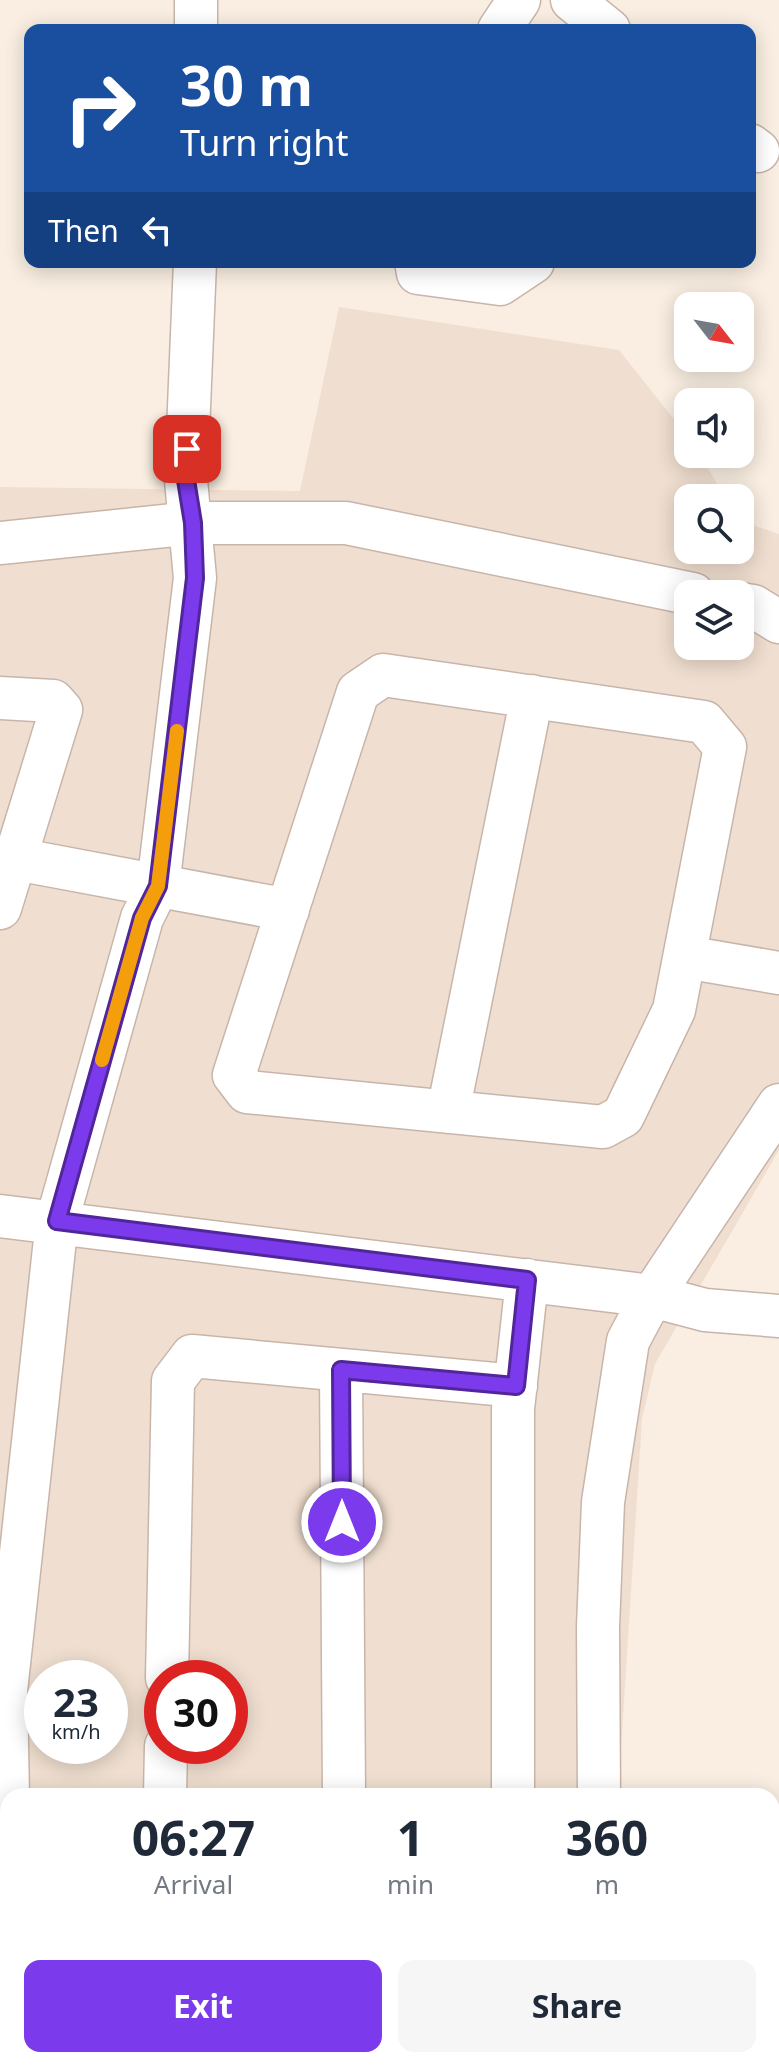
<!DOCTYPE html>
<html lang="en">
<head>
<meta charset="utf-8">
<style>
  :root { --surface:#fff; --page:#f6f6f7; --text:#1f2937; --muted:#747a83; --accent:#7c3aed }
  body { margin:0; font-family:"Noto Sans",sans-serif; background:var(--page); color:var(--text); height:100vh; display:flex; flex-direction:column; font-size:30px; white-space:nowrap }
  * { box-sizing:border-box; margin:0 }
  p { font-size:26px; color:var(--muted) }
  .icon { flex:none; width:44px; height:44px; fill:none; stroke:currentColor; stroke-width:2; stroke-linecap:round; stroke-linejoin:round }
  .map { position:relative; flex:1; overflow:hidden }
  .details { position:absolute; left:0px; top:1788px; width:780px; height:280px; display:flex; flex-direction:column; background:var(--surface); border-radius:24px 24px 0 0; box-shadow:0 4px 20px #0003 }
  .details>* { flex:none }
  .banner { position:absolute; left:24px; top:24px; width:732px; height:244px; border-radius:16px; box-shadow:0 4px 20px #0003; background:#1a4fa0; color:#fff; overflow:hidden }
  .needle { width:52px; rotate:121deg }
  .controls { position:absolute; left:674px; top:292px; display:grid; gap:16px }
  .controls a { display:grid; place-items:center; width:80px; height:80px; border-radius:16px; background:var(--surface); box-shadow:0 4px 20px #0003; font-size:40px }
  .speed { position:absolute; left:24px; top:1660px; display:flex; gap:16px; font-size:40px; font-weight:700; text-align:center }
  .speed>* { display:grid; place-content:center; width:104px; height:104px; border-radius:50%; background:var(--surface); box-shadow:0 4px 20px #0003; line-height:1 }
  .speed small { font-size:20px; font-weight:400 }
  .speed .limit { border:12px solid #d22; background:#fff; color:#111 }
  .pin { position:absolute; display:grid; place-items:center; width:68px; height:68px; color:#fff; margin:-34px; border-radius:16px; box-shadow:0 4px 12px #0006 }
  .me { position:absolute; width:88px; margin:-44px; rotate:0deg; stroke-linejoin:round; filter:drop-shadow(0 0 6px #0008) }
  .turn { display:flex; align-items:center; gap:28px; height:168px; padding:0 24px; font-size:36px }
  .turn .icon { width:104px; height:104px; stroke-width:2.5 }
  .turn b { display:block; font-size:56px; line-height:68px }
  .then { display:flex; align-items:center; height:76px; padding:0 24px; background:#0003; gap:16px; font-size:30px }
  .eta { display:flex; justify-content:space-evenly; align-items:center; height:136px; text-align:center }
  .eta b { font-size:48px; font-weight:700; line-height:56px }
  .action { display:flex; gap:16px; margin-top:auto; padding:16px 24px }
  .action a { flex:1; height:92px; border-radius:16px; background:var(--accent); color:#fff; font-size:32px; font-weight:700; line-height:92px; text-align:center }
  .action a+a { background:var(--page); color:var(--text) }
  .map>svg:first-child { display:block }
  .residential { fill:#f0dfd0; fill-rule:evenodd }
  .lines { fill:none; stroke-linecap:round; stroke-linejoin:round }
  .minor-casing { stroke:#c8b5aa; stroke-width:45 }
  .minor { stroke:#fff; stroke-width:42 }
  .route-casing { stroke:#51269a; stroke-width:20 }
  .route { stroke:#7c3aed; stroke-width:14 }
  .slow { stroke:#f59e0b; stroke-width:14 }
</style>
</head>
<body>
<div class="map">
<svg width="779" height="2068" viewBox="0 0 779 2068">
  <rect width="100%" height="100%" fill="#f9eee1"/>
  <path class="residential" d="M339 307 619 350 688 437V454H700L725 498H688V550H740V521L779 534V1150L655 1364 642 1419 618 1796H8V2060H632V2068H0V487L300 491ZM688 594H740V646H688ZM42 1678H110V1746H42ZM162 1678H230V1746H162Z"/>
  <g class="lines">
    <g class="minor-casing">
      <path id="minor" d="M572 0 609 30
        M196 30V0
        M499 30 519 0
        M750 145 758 151
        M416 262 418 273 500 284 533 262
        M0 543 193 523H346L693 594
        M740 604 753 606 779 622
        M383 675 704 722 725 747 674 1010 623 1116 603 1127 247 1092 234 1075 358 692Z
        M0 698 53 701 61 710 0 908
        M16 859 288 910
        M685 957 779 973
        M448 1112 532 696
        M0 1216 652 1296 705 1310 779 1316
        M341 1370 344 1796
        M167 1678 173 1381 192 1356 516 1386
        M8 1796 6 1691 57 1221 142 918 158 886 195 578 186 480 195 262
        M165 1796 166 1746
        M513 1796V1409L527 1280
        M599 1796 598 1627 603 1502 628 1341 652 1296 779 1105
        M14 2060V2068
        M169 2060V2068
        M345 2060V2068
        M513 2060V2068
        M605 2060 606 2068"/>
    </g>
    <use href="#minor" class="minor"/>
  </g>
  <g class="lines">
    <g class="route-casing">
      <path id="route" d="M187 449 186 480 193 523 195 578 158 886 142 918 57 1221 527 1280 516 1386 341 1370 342 1522"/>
    </g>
    <use href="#route" class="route"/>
    <path class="slow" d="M102 1060 142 918 158 886 177 731"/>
  </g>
</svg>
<div class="controls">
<a><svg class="needle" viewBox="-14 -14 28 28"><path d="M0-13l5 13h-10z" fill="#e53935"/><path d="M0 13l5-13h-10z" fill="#747a83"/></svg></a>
<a><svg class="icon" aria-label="sound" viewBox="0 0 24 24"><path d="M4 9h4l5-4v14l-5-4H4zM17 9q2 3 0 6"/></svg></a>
<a><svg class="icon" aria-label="search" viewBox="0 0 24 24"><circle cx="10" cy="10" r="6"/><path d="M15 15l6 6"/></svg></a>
<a><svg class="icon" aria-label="layers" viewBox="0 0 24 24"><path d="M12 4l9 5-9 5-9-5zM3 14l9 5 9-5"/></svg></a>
</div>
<div class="speed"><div>23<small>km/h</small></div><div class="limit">30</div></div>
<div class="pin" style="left:187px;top:449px;background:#d93025"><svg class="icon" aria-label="arrive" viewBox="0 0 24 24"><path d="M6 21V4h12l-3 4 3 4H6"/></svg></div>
<svg class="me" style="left:342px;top:1522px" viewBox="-20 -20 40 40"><circle r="17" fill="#7c3aed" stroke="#fff" stroke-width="3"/><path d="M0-11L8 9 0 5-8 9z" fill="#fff"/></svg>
<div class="banner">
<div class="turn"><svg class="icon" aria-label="right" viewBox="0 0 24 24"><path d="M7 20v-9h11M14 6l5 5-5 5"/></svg><div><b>30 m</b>Turn right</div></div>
<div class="then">Then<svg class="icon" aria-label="left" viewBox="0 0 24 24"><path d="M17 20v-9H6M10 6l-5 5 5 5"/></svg></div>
</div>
<section class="details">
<div class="eta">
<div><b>06:27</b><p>Arrival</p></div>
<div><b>1</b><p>min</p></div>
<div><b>360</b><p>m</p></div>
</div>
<div class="action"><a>Exit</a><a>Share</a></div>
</section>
</div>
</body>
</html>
